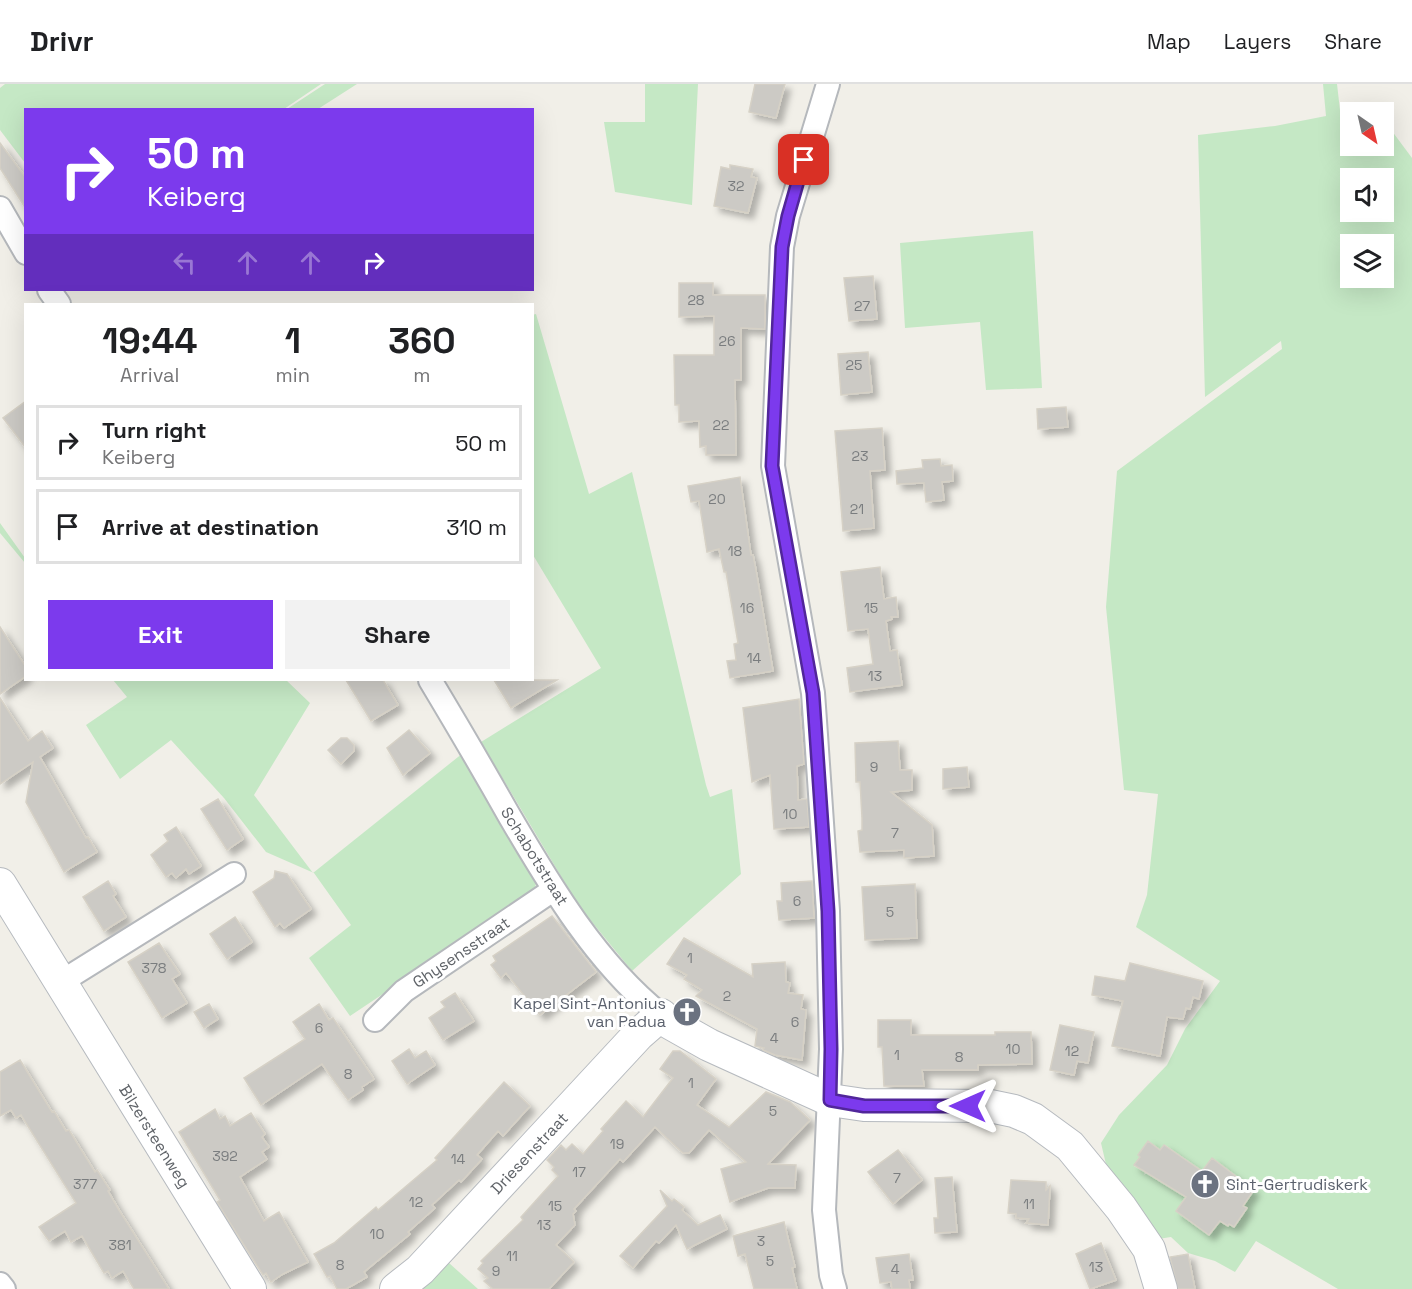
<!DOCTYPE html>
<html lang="en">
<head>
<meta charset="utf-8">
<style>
  :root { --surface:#fff; --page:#f2f2f2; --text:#202124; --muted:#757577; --line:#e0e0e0; --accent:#7c3aed }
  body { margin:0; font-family:"Space Grotesk",sans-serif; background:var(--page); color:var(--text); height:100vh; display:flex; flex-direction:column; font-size:22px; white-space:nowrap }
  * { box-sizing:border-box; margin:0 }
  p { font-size:20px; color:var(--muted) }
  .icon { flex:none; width:33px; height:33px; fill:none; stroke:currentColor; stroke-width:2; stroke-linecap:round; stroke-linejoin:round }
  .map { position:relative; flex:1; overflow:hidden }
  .details { position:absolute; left:24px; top:219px; width:510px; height:378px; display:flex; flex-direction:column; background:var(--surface); border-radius:0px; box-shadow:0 6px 24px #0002 }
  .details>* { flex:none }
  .banner { position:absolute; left:24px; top:24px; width:510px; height:183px; border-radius:0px; box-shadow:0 6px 24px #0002; background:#7c3aed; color:#fff; overflow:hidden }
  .needle { width:39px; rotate:146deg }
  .controls { position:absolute; left:1340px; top:18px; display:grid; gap:12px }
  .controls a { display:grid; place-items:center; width:54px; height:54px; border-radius:0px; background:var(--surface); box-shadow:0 6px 24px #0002; font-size:30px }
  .pin { position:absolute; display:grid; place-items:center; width:51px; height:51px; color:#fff; margin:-26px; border-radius:12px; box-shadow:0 3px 9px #0006 }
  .me { position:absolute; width:66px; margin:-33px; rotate:270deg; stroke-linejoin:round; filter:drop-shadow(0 0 4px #0008) }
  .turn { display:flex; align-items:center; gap:21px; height:126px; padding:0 24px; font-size:27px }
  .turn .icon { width:78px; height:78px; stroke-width:2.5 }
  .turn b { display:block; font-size:42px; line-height:51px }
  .lanes { display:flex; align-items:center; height:57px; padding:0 24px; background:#0003; justify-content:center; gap:30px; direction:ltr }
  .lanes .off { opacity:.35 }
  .eta { display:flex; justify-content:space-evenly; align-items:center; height:102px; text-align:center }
  .eta b { font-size:36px; font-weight:800; line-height:42px }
  .primary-button { display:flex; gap:12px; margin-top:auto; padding:12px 24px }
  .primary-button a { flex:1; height:69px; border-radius:0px; background:var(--accent); color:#fff; font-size:24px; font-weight:800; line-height:69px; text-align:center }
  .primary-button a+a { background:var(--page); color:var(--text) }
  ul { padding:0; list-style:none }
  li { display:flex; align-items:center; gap:18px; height:75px; margin:0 12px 9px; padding:0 12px; border:3px solid var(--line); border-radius:0px }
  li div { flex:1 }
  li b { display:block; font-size:22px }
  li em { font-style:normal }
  header { display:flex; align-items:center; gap:36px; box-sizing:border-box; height:84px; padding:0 30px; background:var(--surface); border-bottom:2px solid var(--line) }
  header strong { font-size:28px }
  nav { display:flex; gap:33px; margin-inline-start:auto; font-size:21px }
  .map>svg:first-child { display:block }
  .green { fill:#c5e8c5; fill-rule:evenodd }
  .building { fill:#cccac5; stroke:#d6d1c6; stroke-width:1.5; filter:url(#shadow) }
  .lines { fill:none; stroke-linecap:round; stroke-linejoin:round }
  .street-casing { stroke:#b5b8bc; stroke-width:26 }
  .secondary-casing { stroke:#b6babf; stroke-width:34 }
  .street { stroke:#fff; stroke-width:22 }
  .secondary { stroke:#fff; stroke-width:32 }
  .route-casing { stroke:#51269a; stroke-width:15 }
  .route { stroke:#7c3aed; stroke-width:10 }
  .labels { text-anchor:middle; stroke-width:6; stroke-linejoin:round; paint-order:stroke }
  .number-label { font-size:14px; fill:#7a7d7f }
  .street-label { font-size:16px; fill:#5f6368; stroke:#fff }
  .worship-label { font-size:16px; fill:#5b616d; stroke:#fff; text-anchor:end }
</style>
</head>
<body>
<header>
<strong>Drivr</strong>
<nav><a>Map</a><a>Layers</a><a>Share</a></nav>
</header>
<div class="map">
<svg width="1412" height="1205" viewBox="0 0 1412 1205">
  <defs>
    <filter id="shadow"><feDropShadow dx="5.5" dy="5.5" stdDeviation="3" flood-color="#0004"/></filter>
  </defs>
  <rect width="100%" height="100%" fill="#f1efe8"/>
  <path class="green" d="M5 0H321L284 25 26 26 25 79 0 46V4Z
    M325 0H357L318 25H287Z
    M645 0H698L692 121 615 108 604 38H645Z
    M1323 0H1337L1341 35H1350V62H1383V35L1412 74V1205H1338L1256 1157 1235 1188 1215 1177 1188 1169 1171 1153 1158 1155 1109 1093 1101 1059 1119 1031 1167 981 1185 945 1220 897 1136 843 1147 811 1158 710 1124 706 1106 523 1117 387 1282 265 1281 257 1205 313 1198 51 1275 42 1326 32ZM1350 94H1383V128H1350ZM1350 160H1383V194H1350ZM1148 1057 1160 1066 1165 1061 1202 1087 1212 1074 1254 1106 1243 1122 1247 1125 1234 1143 1229 1140 1228 1142 1220 1137 1209 1151 1176 1127 1186 1113 1146 1089 1144 1091 1145 1088 1134 1082 1140 1073 1138 1071Z
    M1033 147 1042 304 986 306 980 238 905 244 900 159Z
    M536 230 589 410 632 388 706 701 710 713 732 705 741 790 632 887 578 821 481 658 601 584 533 471 532 231Z
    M0 439 25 474V479L0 449Z
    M113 596H286L310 619 254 711 313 789 463 669 537 794 534 809 350 932 309 874 351 841 314 789 266 768 224 714 171 656 120 695 86 641 127 613Z
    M449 1179 478 1205H421Z"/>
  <path class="building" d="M755 0H785L776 34 749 28Z
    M0 59 26 94V125L0 84Z
    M730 81 753 85 751 93 757 94 748 129 714 122 721 83 730 85Z
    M873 192 877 235 849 237 844 194Z
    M679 199H713V211H765V245L741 244V296H735L736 371H706V362L700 363 699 337 679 338V321H675L674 271H714V232L679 233Z
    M868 268 872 308 841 311 838 270Z
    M26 317V364L3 334Z
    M1066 323 1068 343 1038 345 1037 325Z
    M882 344 885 386 870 387 874 444 843 447 835 347Z
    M940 375 941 382 952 381 953 397 942 398 944 416 926 418 924 399 897 400 896 387 923 384 922 376Z
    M740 393 751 471H753L756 486 773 587 730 594 727 577 736 576 734 560 738 559 726 488H724L719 465 707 468 699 417 691 418 688 402Z
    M880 483 884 515 896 513 898 533H891L892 535 886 537 890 567 897 566 902 601 850 608 847 584 873 580 868 545 848 547 841 488Z
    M0 543 26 583V592L0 610Z
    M346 596H383L398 621 371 637Z
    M494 596H557L511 624Z
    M0 614 28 657 42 647 53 664 40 673 86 754 88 753 97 768 64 788 26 718 33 678 0 700Z
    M799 615 804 680 797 682 798 716 807 715 809 743 774 745 770 691 752 698 743 624Z
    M409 646 430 669 403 691 387 664Z
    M341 654H347L354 661V667L341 680 328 666Z
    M898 657 900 686H912V706L891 708 932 741 934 772 904 774V766L860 768 858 747 862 746V734L860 698H856L855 659Z
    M967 683 969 703 943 705V685Z
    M218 715 243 755 227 766 201 725Z
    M176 743 201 782 189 790 186 785 176 794 172 789 166 793 151 771 168 757 164 751Z
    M275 787 287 790 311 825 284 844 280 839 275 843 253 808 274 794Z
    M108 797 116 810 113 812 126 833 104 847 83 813Z
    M812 797 814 834 779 836 777 817H782L781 799Z
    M915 800 917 854 865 856 862 803Z
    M552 832 596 888 540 931 506 889 501 894 491 881 496 877 493 872Z
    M235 833 252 858 227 875 210 850Z
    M684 854 753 893 752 880 785 878 786 898 790 899 788 909 803 911 801 925 806 926 802 976 775 971 763 966 764 964 755 962 757 945 696 912 702 906 684 895 687 891 667 880Z
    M159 859 180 890 172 895 187 919 162 934 128 878Z
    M1130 879 1203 897 1199 915 1193 913 1190 925 1186 924 1183 935 1167 933 1160 972 1112 962 1123 917 1092 911 1095 892 1125 897Z
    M455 909 474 937 443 956 429 934 445 923 441 918Z
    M209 920 218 935 204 944 194 928Z
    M319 920 329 936 333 934 374 995 362 1003 363 1006 348 1016 322 980 261 1021 244 994 305 955 293 938Z
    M878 936H911V951H995V948H1031L1032 980 978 981V986H922L924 1002H884L882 963H878Z
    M1060 941 1094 948 1088 979 1077 977 1074 991 1050 986Z
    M409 965 415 974 426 967 435 981 407 1000 392 977Z
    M673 967H680L716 995 697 1021 729 1043 766 1008 790 1018 810 1036 768 1080 796 1081 795 1104H768L730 1118 721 1085 746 1078 709 1046 689 1069H683L655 1043 623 1078 620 1075 574 1125 576 1127 573 1130 575 1141 556 1161 574 1178 549 1205H493L484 1197 488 1194 478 1185 483 1179 481 1177 523 1136 521 1133 558 1092 552 1086 554 1083 547 1076 561 1061 566 1066 572 1060 583 1070 603 1047 601 1045 626 1017 643 1033 673 994 660 985Z
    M20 976 52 1028 54 1027 66 1047 69 1046 95 1088 97 1086 110 1106 108 1107 119 1126 169 1205H134L123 1187 112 1194 108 1187 104 1189 82 1152 71 1158 65 1147 49 1157 39 1143 76 1119 21 1031 16 1034 11 1026 0 1032V988Z
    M504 998 530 1022 503 1052 498 1047 477 1071 482 1075 461 1098 459 1096 432 1121 435 1124 408 1148 410 1150 364 1188 367 1193 346 1205H337L330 1192 327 1193 314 1170 334 1159 376 1123 378 1126 437 1076 435 1074Z
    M215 1025 220 1035 225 1032 230 1042 251 1029 265 1050 262 1053 269 1063 262 1068 267 1075 240 1093 264 1137 279 1128 308 1178 283 1190 271 1198 266 1189 263 1191 225 1131 217 1118 220 1116 179 1048Z
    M1148 1057 1160 1066 1164 1061 1202 1087 1212 1074 1254 1106 1243 1122 1247 1124 1234 1143 1229 1140 1228 1142 1220 1137 1209 1151 1176 1127 1186 1113 1134 1081 1140 1073 1138 1071Z
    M898 1066 922 1096 893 1120 868 1088Z
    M952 1093 957 1148 935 1149 934 1134H938L935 1094Z
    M1011 1096 1046 1098V1106L1050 1102 1048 1141 1026 1139 1029 1135 1016 1134V1130L1008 1129Z
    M660 1106 672 1117 674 1115 684 1123 682 1126 698 1141 720 1131 727 1145 687 1165 676 1141 659 1159 656 1157 633 1184 620 1172 667 1122Z
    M784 1138 795 1183 792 1184 797 1205H754L745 1170 738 1172 733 1152Z
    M1101 1159 1116 1196 1090 1205 1076 1170Z
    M909 1170 913 1196H909L910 1205H892L891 1198 880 1199 876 1174Z
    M1188 1170 1195 1205H1178L1170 1173Z"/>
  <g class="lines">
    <g class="street-casing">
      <path id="street" d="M828 0 788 132 782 163 773 382 813 609 816 651 828 827 831 965 824 1126 831 1191 835 1205
        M0 124 26 169
        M49 206 59 220
        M430 596C457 641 484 687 510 733 551 803 597 880 661 931
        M61 898 234 790
        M375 936 404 907 553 806
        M0 1200 4 1205"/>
    </g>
    <g class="secondary-casing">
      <path id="secondary" d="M0 800 250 1205
        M396 1205 420 1186 638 951 661 931 670 939 709 961 830 1016 864 1021 990 1022 1014 1027 1033 1035 1070 1062 1121 1124 1149 1165 1161 1205"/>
    </g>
    <use href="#street" class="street"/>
    <use href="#secondary" class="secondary"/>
  </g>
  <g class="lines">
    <g class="route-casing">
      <path id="route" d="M804 76 788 132 782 163 772 382 813 609 828 827 831 965 830 1016 864 1022H968"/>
    </g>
    <use href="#route" class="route"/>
  </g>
  <defs>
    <g id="church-disc" transform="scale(1.5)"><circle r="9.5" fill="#6b7280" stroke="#fff"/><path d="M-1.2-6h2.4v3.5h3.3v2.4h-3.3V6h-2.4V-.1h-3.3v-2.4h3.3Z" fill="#fff"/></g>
  </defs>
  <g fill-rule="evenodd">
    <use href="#church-disc" x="687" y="928"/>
    <use href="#church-disc" x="1205" y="1100"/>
  </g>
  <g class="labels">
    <g class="number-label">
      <text x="736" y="107">32</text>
      <text x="696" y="221">28</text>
      <text x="862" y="227">27</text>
      <text x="727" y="262">26</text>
      <text x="854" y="286">25</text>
      <text x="721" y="346">22</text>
      <text x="860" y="377">23</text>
      <text x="717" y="420">20</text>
      <text x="857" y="430">21</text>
      <text x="735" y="472">18</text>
      <text x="747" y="529">16</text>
      <text x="871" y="529">15</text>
      <text x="754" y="579">14</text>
      <text x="875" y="597">13</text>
      <text x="874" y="688">9</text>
      <text x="790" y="735">10</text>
      <text x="895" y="754">7</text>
      <text x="797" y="822">6</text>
      <text x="890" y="833">5</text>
      <text x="690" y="879">1</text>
      <text x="154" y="889">378</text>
      <text x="727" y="917">2</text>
      <text x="795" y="943">6</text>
      <text x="319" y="949">6</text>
      <text x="774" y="959">4</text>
      <text x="1013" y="970">10</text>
      <text x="1072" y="972">12</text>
      <text x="897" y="976">1</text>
      <text x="959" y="978">8</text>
      <text x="348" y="995">8</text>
      <text x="691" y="1004">1</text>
      <text x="773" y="1032">5</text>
      <text x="617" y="1065">19</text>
      <text x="225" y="1077">392</text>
      <text x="458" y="1080">14</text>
      <text x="579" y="1093">17</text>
      <text x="897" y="1099">7</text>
      <text x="85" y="1105">377</text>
      <text x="416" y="1123">12</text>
      <text x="1029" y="1125">11</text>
      <text x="555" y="1127">15</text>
      <text x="544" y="1146">13</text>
      <text x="377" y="1155">10</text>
      <text x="761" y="1162">3</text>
      <text x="120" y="1166">381</text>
      <text x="512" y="1177">11</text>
      <text x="770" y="1182">5</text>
      <text x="340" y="1186">8</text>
      <text x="1096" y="1188">13</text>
      <text x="895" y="1190">4</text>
      <text x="496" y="1192">9</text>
    </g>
    <g class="street-label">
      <text transform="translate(535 772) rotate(58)" y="6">Schabotstraat</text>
      <text transform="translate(461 868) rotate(-34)" y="6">Ghysensstraat</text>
      <text transform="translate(155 1052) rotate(58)" y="6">Bilzersteenweg</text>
      <text transform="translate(529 1069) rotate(-47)" y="6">Driesenstraat</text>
    </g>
    <g class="worship-label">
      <text x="666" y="925">Kapel Sint-Antonius<tspan x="666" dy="18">van Padua</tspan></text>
      <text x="1226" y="1106" text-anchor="start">Sint-Gertrudiskerk</text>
    </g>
  </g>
</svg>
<div class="controls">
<a><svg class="needle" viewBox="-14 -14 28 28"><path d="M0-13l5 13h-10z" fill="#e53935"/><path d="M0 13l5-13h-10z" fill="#757577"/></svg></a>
<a><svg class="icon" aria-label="sound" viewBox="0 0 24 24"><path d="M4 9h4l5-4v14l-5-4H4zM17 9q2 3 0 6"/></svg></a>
<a><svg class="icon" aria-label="layers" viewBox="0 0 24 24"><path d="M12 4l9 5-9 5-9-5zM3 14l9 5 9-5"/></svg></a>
</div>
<div class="pin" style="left:804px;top:76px;background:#d93025"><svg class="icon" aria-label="arrive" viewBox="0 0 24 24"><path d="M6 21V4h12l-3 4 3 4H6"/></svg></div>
<svg class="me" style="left:968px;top:1022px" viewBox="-20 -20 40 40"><path d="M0-17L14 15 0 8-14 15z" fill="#7c3aed" stroke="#fff" stroke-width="4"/></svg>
<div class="banner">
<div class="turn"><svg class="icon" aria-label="right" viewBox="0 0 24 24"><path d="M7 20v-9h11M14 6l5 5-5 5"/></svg><div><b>50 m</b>Keiberg</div></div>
<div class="lanes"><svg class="icon off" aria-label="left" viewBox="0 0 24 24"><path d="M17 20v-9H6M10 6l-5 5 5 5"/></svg><svg class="icon off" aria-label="ahead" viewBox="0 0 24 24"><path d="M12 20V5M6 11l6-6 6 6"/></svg><svg class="icon off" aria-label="ahead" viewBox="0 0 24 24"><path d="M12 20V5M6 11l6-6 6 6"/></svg><svg class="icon" aria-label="right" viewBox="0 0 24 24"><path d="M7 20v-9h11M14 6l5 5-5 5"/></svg></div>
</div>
<section class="details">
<div class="eta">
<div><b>19:44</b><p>Arrival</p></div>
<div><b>1</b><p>min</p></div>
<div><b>360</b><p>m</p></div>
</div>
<ul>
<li><svg class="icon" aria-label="right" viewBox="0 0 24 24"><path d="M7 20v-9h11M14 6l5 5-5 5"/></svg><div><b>Turn right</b><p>Keiberg</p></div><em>50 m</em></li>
<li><svg class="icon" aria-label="arrive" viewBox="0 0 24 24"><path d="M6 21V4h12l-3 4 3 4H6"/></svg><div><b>Arrive at destination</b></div><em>310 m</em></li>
</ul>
<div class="primary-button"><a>Exit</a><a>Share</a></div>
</section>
</div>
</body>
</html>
